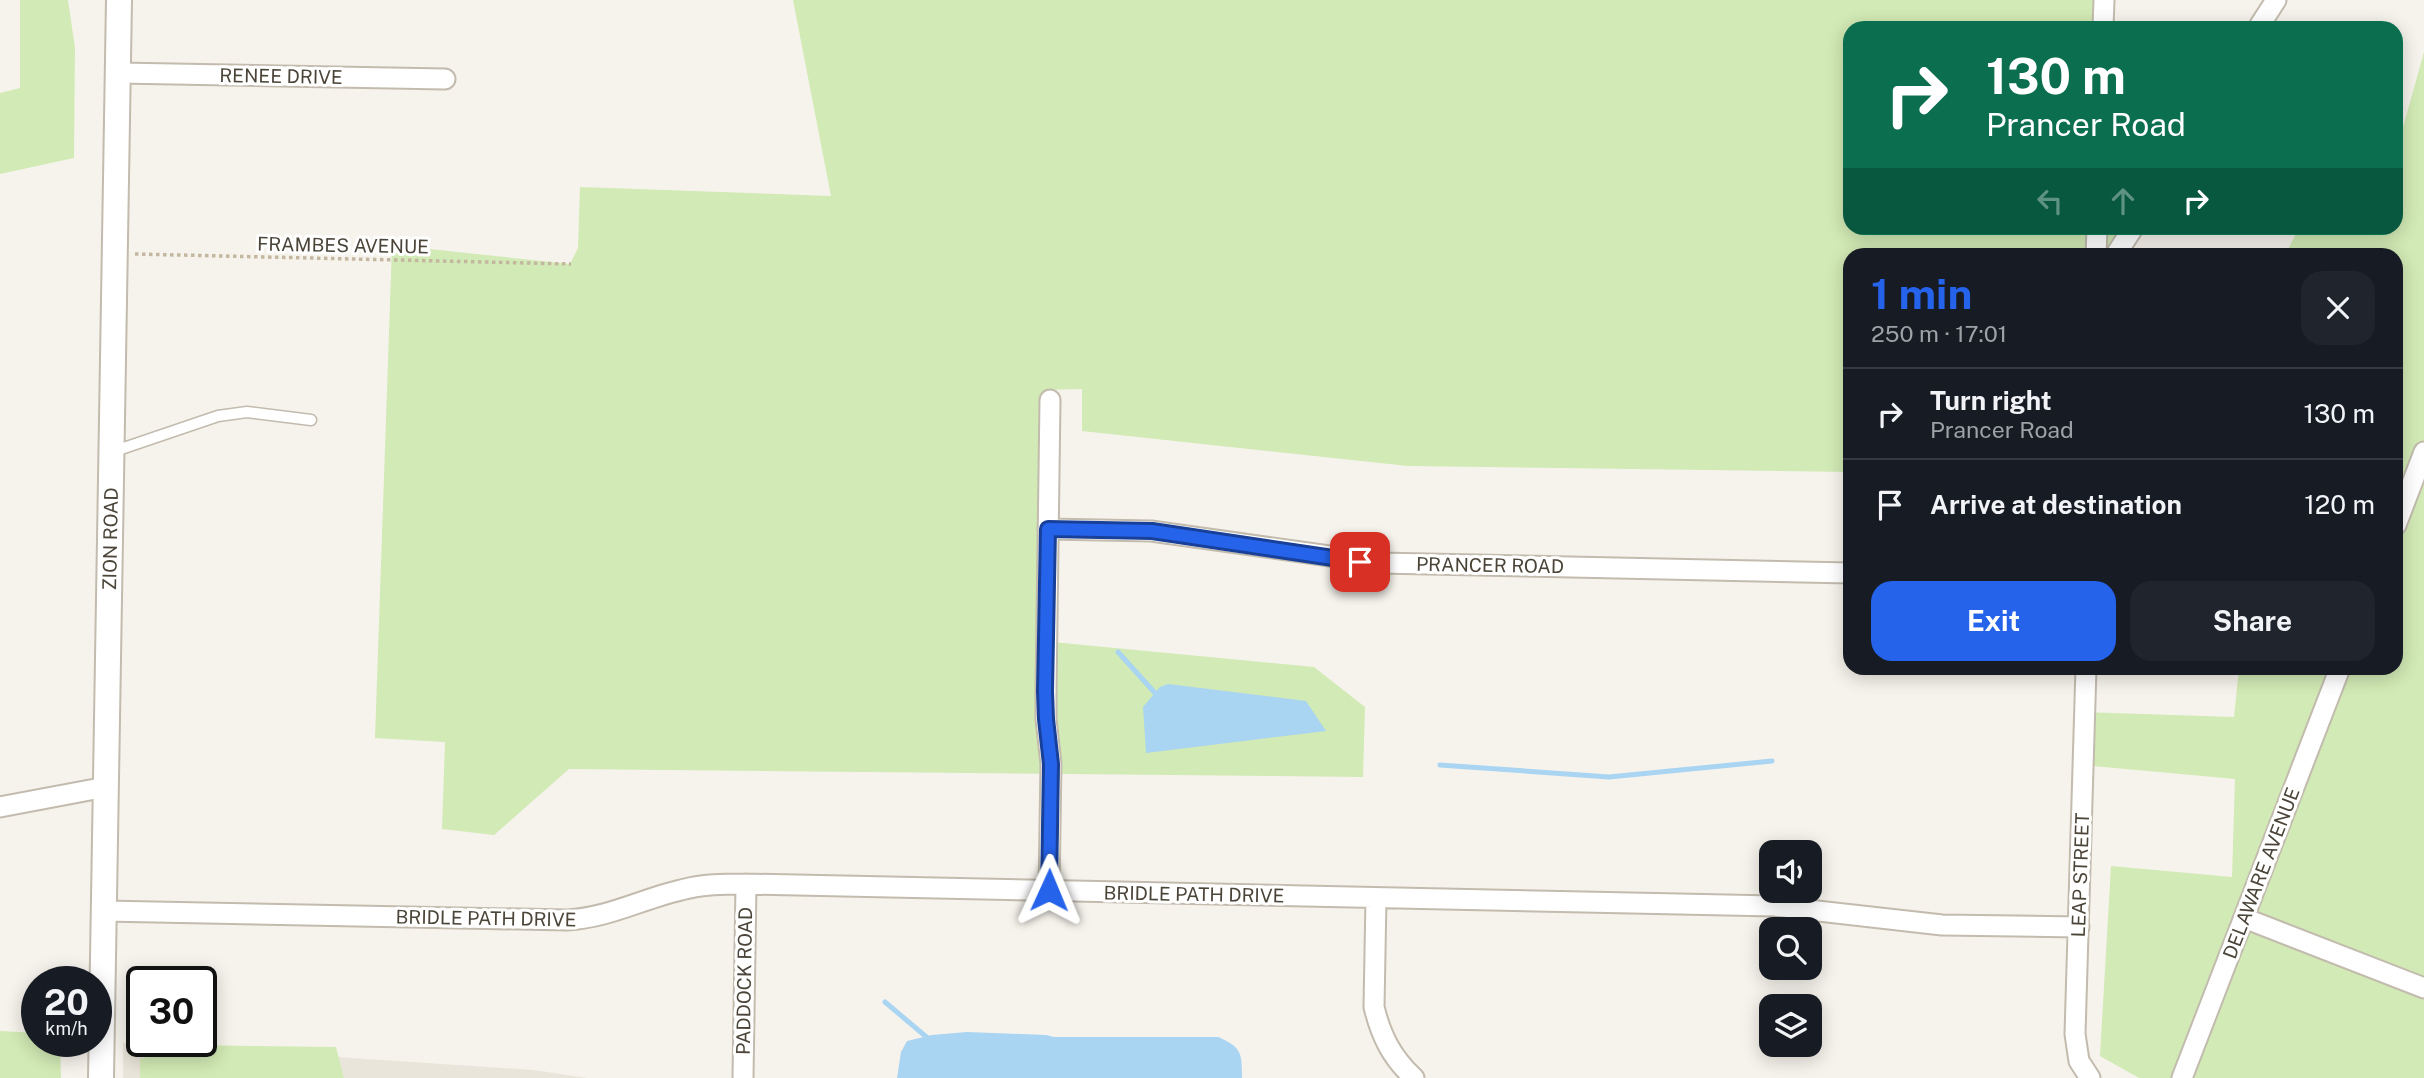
<!DOCTYPE html>
<html lang="en">
<head>
<meta charset="utf-8">
<style>
  :root { --surface:#171b24; --page:#20242c; --text:#f1f3f6; --muted:#9ea1a6; --line:#363941; --accent:#2563eb }
  body { margin:0; font-family:"Public Sans",sans-serif; background:var(--page); color:var(--text); height:100vh; display:flex; flex-direction:column; font-size:26px; white-space:nowrap }
  * { box-sizing:border-box; margin:0 }
  p { font-size:23px; color:var(--muted) }
  .icon { flex:none; width:38px; height:38px; fill:none; stroke:currentColor; stroke-width:2; stroke-linecap:round; stroke-linejoin:round }
  .map { position:relative; flex:1; overflow:hidden }
  .side { position:absolute; left:1843px; top:248px; width:560px; height:427px; display:flex; flex-direction:column; background:var(--surface); border-radius:21px; box-shadow:0 4px 18px #0003 }
  .side>* { flex:none }
  .top-card { position:absolute; left:1843px; top:21px; width:560px; height:214px; border-radius:21px; box-shadow:0 4px 18px #0003; background:#0b6e4f; color:#fff; overflow:hidden }
  .buttons { position:absolute; left:1759px; top:840px; display:grid; gap:14px }
  .buttons a { display:grid; place-items:center; width:63px; height:63px; border-radius:14px; background:var(--surface); box-shadow:0 4px 18px #0003; font-size:35px }
  .speed { position:absolute; left:21px; top:966px; display:flex; gap:14px; font-size:35px; font-weight:700; text-align:center }
  .speed>* { display:grid; place-content:center; width:91px; height:91px; border-radius:50%; background:var(--surface); box-shadow:0 4px 18px #0003; line-height:1 }
  .speed small { font-size:18px; font-weight:400 }
  .speed .limit { border:4px solid #111; border-radius:10px; background:#fff; color:#111 }
  .pin { position:absolute; display:grid; place-items:center; width:60px; height:60px; color:#fff; margin:-30px; border-radius:14px; box-shadow:0 4px 10px #0006 }
  .me { position:absolute; width:77px; margin:-38px; rotate:1deg; stroke-linejoin:round; filter:drop-shadow(0 0 5px #0008) }
  .turn { display:flex; align-items:center; gap:24px; height:147px; padding:0 28px; font-size:32px }
  .turn .icon { width:91px; height:91px; stroke-width:2.5 }
  .turn b { display:block; font-size:49px; line-height:60px }
  .lanes { display:flex; align-items:center; height:66px; padding:0 28px; background:#0003; justify-content:center; gap:35px; direction:ltr }
  .lanes .off { opacity:.35 }
  .round { display:grid; place-items:center; flex:none; width:74px; height:74px; border-radius:21px; background:var(--page) }
  .summary { display:flex; align-items:center; justify-content:space-between; height:119px; padding:0 28px }
  h1 { font-size:42px; font-weight:700; line-height:52px; color:var(--accent) }
  .action { display:flex; gap:14px; margin-top:auto; padding:14px 28px }
  .action a { flex:1; height:80px; border-radius:21px; background:var(--accent); color:#fff; font-size:28px; font-weight:700; line-height:80px; text-align:center }
  .action a+a { background:var(--page); color:var(--text) }
  ul { padding:0; list-style:none }
  li { display:flex; align-items:center; gap:21px; height:91px; padding:0 28px; border-top:2px solid var(--line) }
  li div { flex:1 }
  li b { display:block; font-size:26px }
  li em { font-style:normal }
  .map>svg:first-child { display:block }
  .residential { fill:#eae5da }
  .green { fill:#d2eab5 }
  .water { fill:#a9d4f2 }
  .lines { fill:none; stroke-linecap:round; stroke-linejoin:round }
  .stream { stroke:#a9d4f2; stroke-width:5 }
  .service-casing { stroke:#c2bbae; stroke-width:13 }
  .minor-casing { stroke:#c2bbae; stroke-width:23 }
  .tertiary-casing { stroke:#c2bbae; stroke-width:28 }
  .path { stroke:#c4b79f; stroke-width:3.5; stroke-dasharray:3.5 3.5; stroke-linecap:butt }
  .service { stroke:#fff; stroke-width:10 }
  .minor { stroke:#fff; stroke-width:19 }
  .tertiary { stroke:#fff; stroke-width:24 }
  .route-casing { stroke:#184099; stroke-width:18 }
  .route { stroke:#2563eb; stroke-width:12 }
  .labels { text-anchor:middle; stroke-width:6; stroke-linejoin:round; paint-order:stroke }
  .street-label { font-size:19px; fill:#4b4439; stroke:#fff }
</style>
</head>
<body>
<div class="map">
<svg width="2424" height="1078" viewBox="0 0 2424 1078">
  <rect width="100%" height="100%" fill="#f6f3ec"/>
  <path class="residential" d="M123 1043 534 1070 587 1078H123Z"/>
  <path class="green" d="M20 0H68L75 48 74 158 0 174V93L20 88Z
    M793 0H2100V24L2155 28H1850V228H2134L2117 255 1850 256V472L1408 466 1082 431V389L1044 390 1042 641 1314 667 1365 707 1363 777 569 769 494 835 442 829 445 742 375 738 392 245 570 264 578 248 580 187 831 196Z
    M2424 52V1078H2139L2100 1056 2111 866 2232 877 2235 779 2082 765 2081 712 2234 717 2239 669 2396 668V256L2285 255 2299 228H2396V146L2398 145Z
    M0 1031 37 1033V1041H60L61 1078H0Z
    M186 1045 336 1047 344 1078H140V1059Z"/>
  <path class="water" d="M1168 684 1306 701 1326 731 1146 753 1143 707 1160 687Z
    M967 1032 1046 1035 1054 1037H1218C1242 1047 1242 1054 1242 1078H897L901 1052 907 1041 932 1035Z"/>
  <g class="lines">
    <path class="stream" d="M1118 652 1155 693
      M1440 765 1609 777 1772 761
      M885 1002 930 1040"/>
    <g class="service-casing">
      <path id="service" d="M112 452 218 416 247 412 311 420"/>
    </g>
    <g class="minor-casing">
      <path id="minor" d="M2103 28 2104 0
        M2258 28 2276 0
        M118 73 445 79
        M2096 256 2097 228
        M2115 256 2133 228
        M2396 525 2424 452
        M1048 529 1151 531 1379 563 1850 573
        M2086 668 2075 1034 2079 1061 2090 1078
        M0 807 106 787
        M1049 890 1051 764 1046 719V691L1050 400
        M1376 898 1374 1007C1381 1036 1392 1058 1414 1078
        M104 911 567 920C608 918 642 899 681 890 703 884 724 884 746 884L1774 906 1942 925 2079 927
        M2244 918 2424 988
        M743 1078 746 884
        M2182 1078 2340 668"/>
    </g>
    <g class="tertiary-casing">
      <path id="tertiary" d="M101 1078 119 0"/>
    </g>
    <path class="path" d="M135 254 571 264"/>
    <use href="#service" class="service"/>
    <use href="#minor" class="minor"/>
    <use href="#tertiary" class="tertiary"/>
  </g>
  <g class="lines">
    <g class="route-casing">
      <path id="route" d="M1049 890 1051 764 1046 719 1045 691 1048 529 1152 531 1360 562"/>
    </g>
    <use href="#route" class="route"/>
  </g>
  <g class="labels">
    <g class="street-label">
      <text transform="translate(281 76) rotate(1)" y="7">RENEE DRIVE</text>
      <text transform="translate(343 245) rotate(1)" y="7">FRAMBES AVENUE</text>
      <text transform="translate(110 539) rotate(-89)" y="7">ZION ROAD</text>
      <text transform="translate(1490 565) rotate(1)" y="7">PRANCER ROAD</text>
      <text transform="translate(2261 873) rotate(-69)" y="7">DELAWARE AVENUE</text>
      <text transform="translate(2080 875) rotate(-88)" y="7">LEAP STREET</text>
      <text transform="translate(1194 894) rotate(1)" y="7">BRIDLE PATH DRIVE</text>
      <text transform="translate(486 918) rotate(1)" y="7">BRIDLE PATH DRIVE</text>
      <text transform="translate(744 981) rotate(-89)" y="7">PADDOCK ROAD</text>
    </g>
  </g>
</svg>
<div class="buttons">
<a><svg class="icon" aria-label="sound" viewBox="0 0 24 24"><path d="M4 9h4l5-4v14l-5-4H4zM17 9q2 3 0 6"/></svg></a>
<a><svg class="icon" aria-label="search" viewBox="0 0 24 24"><circle cx="10" cy="10" r="6"/><path d="M15 15l6 6"/></svg></a>
<a><svg class="icon" aria-label="layers" viewBox="0 0 24 24"><path d="M12 4l9 5-9 5-9-5zM3 14l9 5 9-5"/></svg></a>
</div>
<div class="speed"><div>20<small>km/h</small></div><div class="limit">30</div></div>
<div class="pin" style="left:1360px;top:562px;background:#d93025"><svg class="icon" aria-label="arrive" viewBox="0 0 24 24"><path d="M6 21V4h12l-3 4 3 4H6"/></svg></div>
<svg class="me" style="left:1049px;top:890px" viewBox="-20 -20 40 40"><path d="M0-17L14 15 0 8-14 15z" fill="#2563eb" stroke="#fff" stroke-width="4"/></svg>
<div class="top-card">
<div class="turn"><svg class="icon" aria-label="right" viewBox="0 0 24 24"><path d="M7 20v-9h11M14 6l5 5-5 5"/></svg><div><b>130 m</b>Prancer Road</div></div>
<div class="lanes"><svg class="icon off" aria-label="left" viewBox="0 0 24 24"><path d="M17 20v-9H6M10 6l-5 5 5 5"/></svg><svg class="icon off" aria-label="ahead" viewBox="0 0 24 24"><path d="M12 20V5M6 11l6-6 6 6"/></svg><svg class="icon" aria-label="right" viewBox="0 0 24 24"><path d="M7 20v-9h11M14 6l5 5-5 5"/></svg></div>
</div>
<section class="side">
<div class="summary"><div><h1>1 min</h1><p>250 m · 17:01</p></div><a class="round"><svg class="icon" aria-label="close" viewBox="0 0 24 24"><path d="M6 6l12 12M18 6L6 18"/></svg></a></div>
<ul>
<li><svg class="icon" aria-label="right" viewBox="0 0 24 24"><path d="M7 20v-9h11M14 6l5 5-5 5"/></svg><div><b>Turn right</b><p>Prancer Road</p></div><em>130 m</em></li>
<li><svg class="icon" aria-label="arrive" viewBox="0 0 24 24"><path d="M6 21V4h12l-3 4 3 4H6"/></svg><div><b>Arrive at destination</b></div><em>120 m</em></li>
</ul>
<div class="action"><a>Exit</a><a>Share</a></div>
</section>
</div>
</body>
</html>
